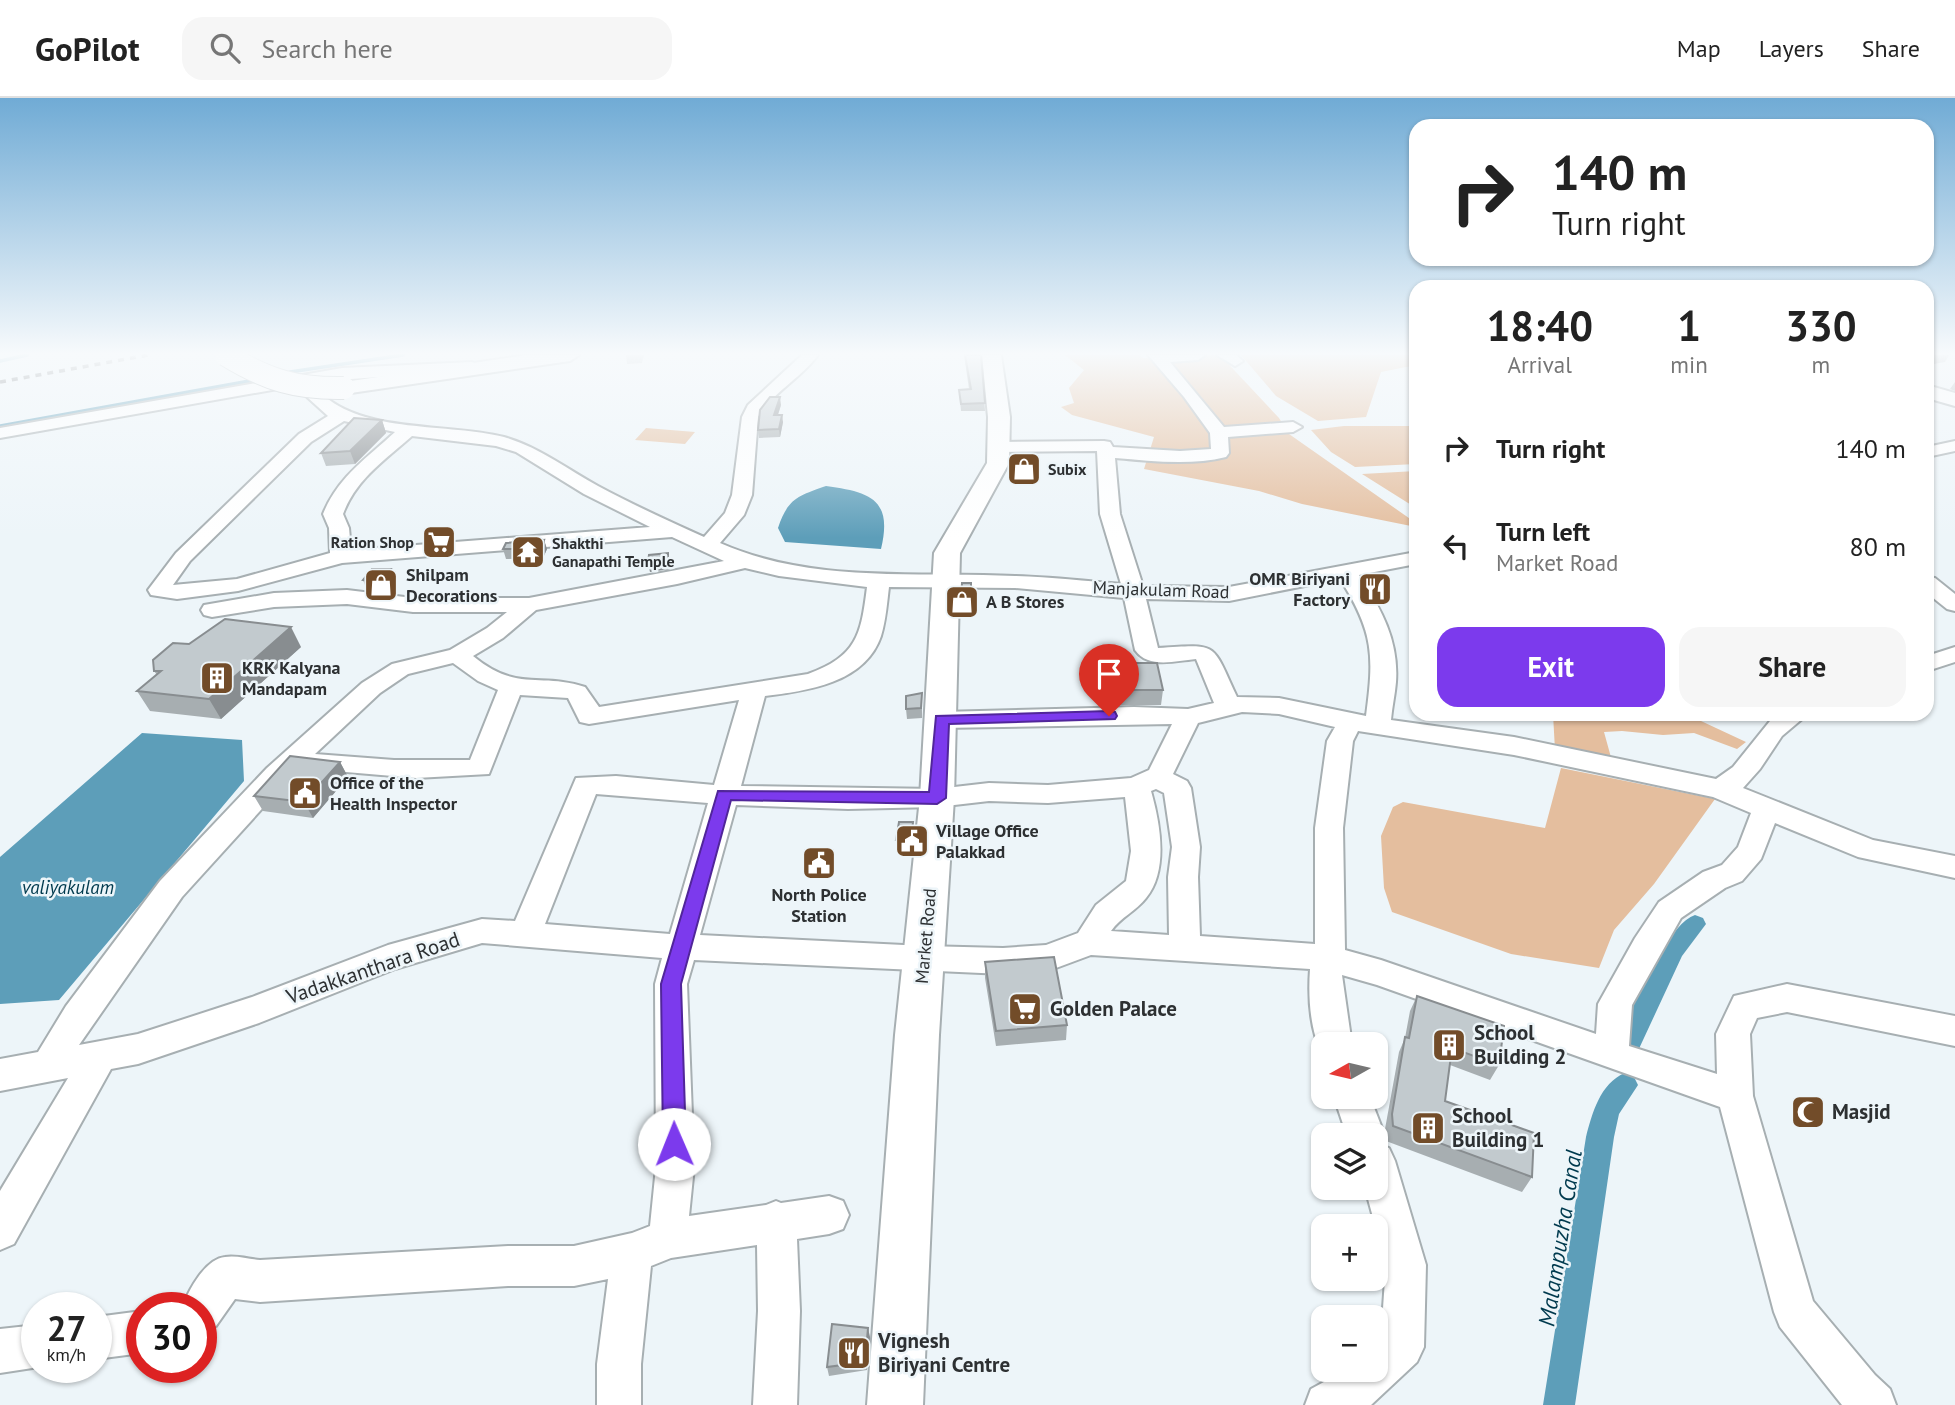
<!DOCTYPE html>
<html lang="en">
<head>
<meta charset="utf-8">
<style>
  :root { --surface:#fff; --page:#f6f6f6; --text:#222; --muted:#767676; --line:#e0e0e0; --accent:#7c3aed }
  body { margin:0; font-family:"PT Sans",sans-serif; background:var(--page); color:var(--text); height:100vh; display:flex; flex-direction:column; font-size:26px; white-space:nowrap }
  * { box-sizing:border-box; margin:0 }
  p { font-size:23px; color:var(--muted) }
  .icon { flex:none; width:38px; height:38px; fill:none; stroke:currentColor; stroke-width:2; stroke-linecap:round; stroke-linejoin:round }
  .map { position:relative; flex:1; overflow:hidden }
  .panel { position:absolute; left:1409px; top:182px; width:525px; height:441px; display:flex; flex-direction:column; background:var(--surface); border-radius:21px; box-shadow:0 2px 5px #0004 }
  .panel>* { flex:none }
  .guide { position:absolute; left:1409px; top:21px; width:525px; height:147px; border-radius:21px; box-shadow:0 2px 5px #0004; background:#fff; color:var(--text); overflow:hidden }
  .needle { width:46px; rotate:262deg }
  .tools { position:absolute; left:1311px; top:934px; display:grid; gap:14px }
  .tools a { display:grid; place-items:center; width:77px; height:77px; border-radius:14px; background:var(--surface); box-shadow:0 2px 5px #0004; font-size:35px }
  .speed { position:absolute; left:21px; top:1194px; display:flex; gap:14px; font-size:35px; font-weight:700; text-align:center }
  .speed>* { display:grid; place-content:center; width:91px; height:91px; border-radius:50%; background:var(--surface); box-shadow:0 2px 5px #0004; line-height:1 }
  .speed small { font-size:18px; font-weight:400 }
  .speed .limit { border:10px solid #d22; background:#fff; color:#111 }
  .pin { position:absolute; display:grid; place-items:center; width:60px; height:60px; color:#fff; margin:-72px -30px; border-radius:50% 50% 50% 0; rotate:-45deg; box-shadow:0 0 7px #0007 }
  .pin .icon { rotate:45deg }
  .me { position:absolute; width:77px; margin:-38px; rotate:359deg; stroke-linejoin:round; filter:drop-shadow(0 0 5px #0008) }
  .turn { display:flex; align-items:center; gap:24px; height:147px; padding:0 28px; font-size:32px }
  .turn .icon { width:91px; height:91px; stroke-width:2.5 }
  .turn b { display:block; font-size:49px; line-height:60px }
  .eta { display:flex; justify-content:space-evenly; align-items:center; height:119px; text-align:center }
  .eta b { font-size:42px; font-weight:800; line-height:49px }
  .action { display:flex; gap:14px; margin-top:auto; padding:14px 28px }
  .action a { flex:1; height:80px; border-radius:21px; background:var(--accent); color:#fff; font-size:28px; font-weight:800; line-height:80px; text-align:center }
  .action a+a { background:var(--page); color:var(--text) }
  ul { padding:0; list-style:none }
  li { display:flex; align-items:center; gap:21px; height:98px; padding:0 28px }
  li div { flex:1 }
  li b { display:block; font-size:26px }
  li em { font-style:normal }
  header { display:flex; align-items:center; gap:42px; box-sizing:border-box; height:98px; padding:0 35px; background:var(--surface); border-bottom:2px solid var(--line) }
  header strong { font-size:33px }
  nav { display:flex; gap:38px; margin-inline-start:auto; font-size:24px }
  .search { width:490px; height:63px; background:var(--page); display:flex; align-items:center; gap:18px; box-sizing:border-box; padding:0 24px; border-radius:21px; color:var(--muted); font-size:26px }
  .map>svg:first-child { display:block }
  .green { fill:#e4be9e }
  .water { fill:#5d9eb9 }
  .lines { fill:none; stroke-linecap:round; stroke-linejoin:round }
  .stream { stroke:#5d9eb9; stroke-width:3.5 }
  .canal { fill:#5d9eb9; fill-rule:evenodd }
  .minor-casing { stroke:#a7afb2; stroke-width:4 }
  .major-casing { stroke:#a7afb2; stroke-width:4 }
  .minor { fill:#fff; fill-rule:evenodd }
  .major { fill:#fff; fill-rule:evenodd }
  .rail { stroke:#5d6164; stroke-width:3.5; stroke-dasharray:6 6; stroke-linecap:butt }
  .major-bridge-casing { stroke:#a7afb2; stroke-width:24; stroke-linecap:butt }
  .major-bridge { stroke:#fff; stroke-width:22 }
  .wall { fill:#a7aeb1 }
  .shaded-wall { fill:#888d90 }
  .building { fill:#c2cace; stroke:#888d90; stroke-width:2 }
  .route { fill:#7c3aed; stroke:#51269a; stroke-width:2 }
  .labels { text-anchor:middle; stroke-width:5; stroke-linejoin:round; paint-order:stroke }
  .far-poi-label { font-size:16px; font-weight:bold; fill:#2d3032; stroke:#edf5f9; text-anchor:start }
  .poi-label { font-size:18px; font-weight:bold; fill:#2d3032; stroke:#edf5f9; text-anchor:start }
  .street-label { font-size:18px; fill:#2d3032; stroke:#edf5f9 }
  .water-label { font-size:19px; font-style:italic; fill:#003a4e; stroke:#edf5f9 }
  .near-street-label { font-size:21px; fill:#2d3032; stroke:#edf5f9 }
  .near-poi-label { font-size:21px; font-weight:bold; fill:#2d3032; stroke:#edf5f9; text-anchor:start }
  .near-water-label { font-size:23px; font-style:italic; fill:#003a4e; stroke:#edf5f9 }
</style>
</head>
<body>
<header>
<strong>GoPilot</strong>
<div class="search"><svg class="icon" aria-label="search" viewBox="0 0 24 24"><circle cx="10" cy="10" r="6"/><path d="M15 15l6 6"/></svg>Search here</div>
<nav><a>Map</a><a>Layers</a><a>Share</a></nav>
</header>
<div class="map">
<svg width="1955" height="1307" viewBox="0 0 1955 1307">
  <rect width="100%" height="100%" fill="#edf5f9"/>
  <path class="green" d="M1065 257H1140L1143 260 1220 257 1279 320 1289 336 1416 425V429L1302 406 1259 393 1144 371 1154 339 1072 317 1061 309 1074 305 1069 290 1084 272Z
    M1241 257H1416V267L1381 274 1366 319 1318 323 1276 298Z
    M1344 328H1416V366L1355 369 1331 354 1311 332Z
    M646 330 695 334 685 346 635 342Z
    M1416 373V410L1362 376Z
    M1553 616H1686L1746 644 1737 651 1694 635 1663 637 1622 633 1604 634 1612 663 1555 652Z
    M1561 670 1715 701 1654 786 1614 832 1599 870 1511 856 1392 814 1384 790 1381 738 1393 709 1403 704 1545 730Z"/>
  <path class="water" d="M826 388C870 394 893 401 881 451L785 444 778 430C788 400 798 398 826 388Z
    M142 635 242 642 244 683 59 902 0 906V759Z"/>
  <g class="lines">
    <path class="stream" d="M0 263 27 257
      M290 274 403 257
      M0 328 255 282"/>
    <path class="canal" d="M1695 817 1703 820 1706 826 1682 858 1637 955 1628 958 1619 955 1615 947C1630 917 1665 827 1695 817Z
      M1625 975 1634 979 1638 987 1619 1016 1614 1039 1575 1307H1543L1586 1039C1592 1016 1600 985 1625 975Z"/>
    <g class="minor-casing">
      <path id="minor" d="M802 257H818C802 279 769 298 758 319L752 397 744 417 720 445C813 486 915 473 1015 478 1050 479 1086 483 1121 486L1100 416 1097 353 1000 354 991 349 1000 344 1104 343 1110 344 1113 349 1180 353 1211 351 1210 335 1184 299 1148 257H1205L1198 262 1170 264 1224 329 1293 324 1302 329 1293 334 1228 339 1229 355 1226 359C1190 368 1152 363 1115 360L1120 416 1143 488 1229 489 1416 454V466L1359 477C1381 510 1399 543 1396 584 1395 597 1392 609 1391 622L1514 639 1716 681 1733 669 1774 618 1808 616 1782 638 1760 671 1743 690 1873 742 1955 758V780L1858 759 1775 725 1761 761 1742 783 1725 790 1681 820 1632 907 1629 948 1717 976 1716 936 1734 898 1787 886 1955 918V948L1787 914 1757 920 1750 936 1753 998 1813 1203 1875 1277 1890 1291 1896 1307H1842L1780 1229 1774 1214 1720 1009 1377 887 1342 877 1352 947H1323V958C1310 933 1308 899 1310 871L1091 857 1048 873 1003 876 694 862 687 886 694 1069 689 1118 766 1107 776 1103 781 1105 829 1098 843 1103 849 1117 843 1131 829 1136 797 1141 800 1213 797 1307H753L758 1213 757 1147 671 1160 651 1168 641 1266V1307H597V1266L608 1181 574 1188H508L260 1204 235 1201 216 1228 201 1234V1209H182C189 1192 205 1161 225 1159 236 1157 249 1161 260 1162L508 1148H574L632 1135 650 1128 656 1069 655 886 662 860 482 845 395 871 259 925 138 966 111 971 14 1146 0 1152V1093L68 980 0 993V961L38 954 66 908 160 783 267 670 362 585 392 566 450 552 487 530 507 514H413L347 506 274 509 212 519 204 517 201 512 204 507 274 495 347 492 413 500H529L724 463 672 439 342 465 238 493 177 501 151 497 148 492 176 455 299 336 328 318 307 299 305 296 306 286 0 340V330L342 270 472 264 477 266 480 269 477 272 323 283 321 295C363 336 450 325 504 339 539 349 567 371 598 388 633 407 669 423 704 439L725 415 732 397 742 319 748 307ZM344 323 395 334C367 360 338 379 323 416L329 430 330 455 237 481 173 487 190 463 311 344ZM412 338 496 348 516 354 584 396 650 429 351 452 349 430 343 416C356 381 385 362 412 338ZM745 470 779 478 867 489C861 537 857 558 808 576L599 609 585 589C540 574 518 595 473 558L503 540 536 512 677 486ZM1340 481C1374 534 1374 558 1366 618L1279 600 1237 599C1211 544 1220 546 1158 550L1146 501 1229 503ZM889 489 1015 490 1124 500 1135 552C1148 571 1175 563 1196 561L1214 605 1188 611 1134 609 941 614 932 616 928 622 932 628 941 630 1172 626 1149 672 1131 680 1048 687 989 685 937 691 741 688 765 598C807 593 865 585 881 538 886 522 887 505 889 489ZM453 565 478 583 498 592 470 662H394L315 656 380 595 408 576ZM520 597 568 600 580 624 589 626 739 602 714 687 616 678 576 680 515 823 482 821 388 847 252 899 138 936 79 947 182 799 299 670 416 680 489 676ZM1242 614 1279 616 1335 629 1327 643 1315 730V846L1200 838 1198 779 1200 749 1191 690 1187 683 1173 676 1198 625ZM1358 633 1514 657 1713 699 1751 715 1738 749 1722 767 1703 774 1659 804 1635 840 1598 906 1596 936 1381 862 1345 852 1343 730 1353 643ZM1156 691 1164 695 1172 749 1168 779 1169 837 1111 833C1121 819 1136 813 1146 800 1169 772 1160 725 1151 693ZM596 696 708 705 670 836 545 826ZM1125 699 1131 753 1126 783 1096 807 1078 835 1046 847 1003 850 924 848 700 837 736 707 848 711 937 709 989 703 1048 705Z
        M1217 257H1236L1243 263 1235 268Z
        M1955 343V353L1927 359V349Z
        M1927 479 1935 480 1955 496V513L1947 511 1927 495Z
        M1955 549V564L1927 573V558Z
        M1334 999H1370L1385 1038 1381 1047 1389 1050 1395 1063 1426 1167 1424 1249 1417 1264 1371 1307H1305L1311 1291 1346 1272H1376V1244L1381 1239 1386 1167 1365 1090H1376V1038H1347Z
        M142 1213V1255L96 1261V1219Z
        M37 1227 39 1269 0 1275V1231Z"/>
    </g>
    <g class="major-casing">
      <path id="major" d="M527 257H579L570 263 344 296 337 294 334 290 337 286 344 284Z
        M982 257H1001L1010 319 1009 365 960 455 954 700 939 937 923 1307H867L895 937 920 700 934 455 987 365 988 319Z
        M1927 287 1955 295V308L1927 300Z"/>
    </g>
    <use href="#minor" class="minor"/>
    <use href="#major" class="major"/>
    <path class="rail" d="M0 284 148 257"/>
    <g class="major-bridge-casing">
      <path id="major-bridge" d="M226 257C267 282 296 291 344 290"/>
    </g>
    <use href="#major-bridge" class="major-bridge"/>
  </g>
  <path class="wall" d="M626 257H644L642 265 627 266Z
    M964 257H981L985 313H961L959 292 969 291Z
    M1955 284V293L1950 291Z
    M781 307 778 317 783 324 780 339 759 340 758 332Z
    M382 322 386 335 355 366 326 368 321 355Z
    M544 442 547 451 543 460 506 461 503 451Z
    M395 481 389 494 367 492 363 482Z
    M962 485H971V513H961Z
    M189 546 301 549 221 621 150 613 137 593 157 577 154 573Z
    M1110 565 1163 592 1161 607H1113L1109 580Z
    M922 595V620L907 621 906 611Z
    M340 664 348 679 313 720 263 713 254 698Z
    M914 735 912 753 897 752 896 742Z
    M985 864 1067 927 1066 942 996 948 985 880Z
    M1417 898 1499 967 1490 982 1450 967 1445 1003 1532 1079 1522 1094 1386 1043 1385 1031 1399 954 1405 940 1410 913Z
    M870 1239 867 1272 829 1278 827 1269Z"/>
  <path class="shaded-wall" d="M1927 257H1949L1945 264 1927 267Z
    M780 299 781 307 775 325 774 317Z
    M782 317 783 324 780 339 779 331Z
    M382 322 386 335 355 366 350 353Z
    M544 442 547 451 543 460 540 451Z
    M668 455 670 465V471L650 474 648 465Z
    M391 471 395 481 389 494 385 485Z
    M291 529 301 549 221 621 209 601Z
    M340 664 348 679 313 720 304 704Z
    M913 724 914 735 912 753 911 742Z
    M868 1230 870 1239 867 1272 865 1264Z"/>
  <path class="building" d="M965 257H981L985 305 961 306 959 292 971 291Z
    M770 299H780L774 317H782L779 331 758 332 760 312Z
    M354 320 382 322 350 353 321 355Z
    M544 442 540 451H503L506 445Z
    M668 455V461L648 465 649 457Z
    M372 471H391L385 485 363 482Z
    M962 485H971V503H961Z
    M225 521 291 529 209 601 137 593 161 573H154L153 562 173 545 189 546Z
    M1110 565H1157L1163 592H1115Z
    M922 595 921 610 906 611V598Z
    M290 658 340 664 304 704 254 698Z
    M899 724H913L911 742H896Z
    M1054 859 1067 927 996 933 985 864Z
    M1417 898 1504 928 1499 967 1452 950 1445 1003 1534 1035 1532 1079 1393 1028 1392 1016 1405 939 1409 940Z
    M832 1226 868 1230 865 1264 827 1269Z"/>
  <linearGradient id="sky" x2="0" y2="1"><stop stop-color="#70abd5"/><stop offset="0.58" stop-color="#f7fafc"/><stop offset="1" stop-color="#f7fafc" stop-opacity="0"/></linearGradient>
  <rect width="1955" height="440" fill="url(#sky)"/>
  <path class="route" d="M1109 613 1115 614 1117 618 1115 621 949 626 946 700 937 706 731 702 681 886 686 1046 682 1053 674 1056 666 1053 663 1046 661 886 718 693 929 694 936 618Z"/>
  <defs>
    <g id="shop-square" transform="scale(1.75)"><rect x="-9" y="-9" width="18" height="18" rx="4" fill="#724c29" stroke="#edf5f9"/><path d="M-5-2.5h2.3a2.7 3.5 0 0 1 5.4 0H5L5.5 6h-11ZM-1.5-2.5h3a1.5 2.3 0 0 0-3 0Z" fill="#fff"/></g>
    <g id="supermarket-square" transform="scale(1.75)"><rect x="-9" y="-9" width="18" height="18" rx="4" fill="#724c29" stroke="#edf5f9"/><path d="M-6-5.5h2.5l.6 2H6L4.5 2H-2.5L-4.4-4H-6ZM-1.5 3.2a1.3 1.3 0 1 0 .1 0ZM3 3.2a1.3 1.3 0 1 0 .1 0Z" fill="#fff"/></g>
    <g id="temple-square" transform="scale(1.75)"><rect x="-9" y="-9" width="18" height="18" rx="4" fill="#724c29" stroke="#edf5f9"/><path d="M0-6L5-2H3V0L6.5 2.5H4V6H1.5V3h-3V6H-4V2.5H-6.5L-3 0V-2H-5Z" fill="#fff"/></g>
    <g id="restaurant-square" transform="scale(1.75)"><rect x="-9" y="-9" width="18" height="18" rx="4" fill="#724c29" stroke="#edf5f9"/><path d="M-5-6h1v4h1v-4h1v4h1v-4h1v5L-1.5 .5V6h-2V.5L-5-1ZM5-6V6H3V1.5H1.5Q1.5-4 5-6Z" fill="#fff"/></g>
    <g id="building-square" transform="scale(1.75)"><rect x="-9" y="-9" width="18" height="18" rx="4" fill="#724c29" stroke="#edf5f9"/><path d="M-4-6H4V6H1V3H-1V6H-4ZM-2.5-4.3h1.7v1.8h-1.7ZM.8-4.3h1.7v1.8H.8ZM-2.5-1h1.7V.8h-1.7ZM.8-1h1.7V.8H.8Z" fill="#fff"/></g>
    <g id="civic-square" transform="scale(1.75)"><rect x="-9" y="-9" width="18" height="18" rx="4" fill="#724c29" stroke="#edf5f9"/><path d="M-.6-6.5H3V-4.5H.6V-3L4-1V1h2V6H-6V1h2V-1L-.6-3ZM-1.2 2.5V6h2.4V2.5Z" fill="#fff"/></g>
    <g id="mosque-square" transform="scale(1.75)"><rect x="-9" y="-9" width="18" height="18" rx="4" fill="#724c29" stroke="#edf5f9"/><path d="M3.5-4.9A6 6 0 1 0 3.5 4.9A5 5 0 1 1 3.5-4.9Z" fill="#fff"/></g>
  </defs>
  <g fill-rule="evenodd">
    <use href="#shop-square" x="1024" y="371"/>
    <use href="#supermarket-square" x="439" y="444"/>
    <use href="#temple-square" x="528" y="454"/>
    <use href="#shop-square" x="381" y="487"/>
    <use href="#restaurant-square" x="1375" y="491"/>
    <use href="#shop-square" x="962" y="504"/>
    <use href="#building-square" x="217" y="580"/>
    <use href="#civic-square" x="305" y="695"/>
    <use href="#civic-square" x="912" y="743"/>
    <use href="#civic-square" x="819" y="765"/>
    <use href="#supermarket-square" x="1025" y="911"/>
    <use href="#building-square" x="1449" y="947"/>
    <use href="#mosque-square" x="1808" y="1014"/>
    <use href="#building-square" x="1428" y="1030"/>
    <use href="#restaurant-square" x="854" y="1255"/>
  </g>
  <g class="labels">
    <g class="far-poi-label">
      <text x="1048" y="377">Subix</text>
      <text x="414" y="450" text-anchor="end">Ration Shop</text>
      <text x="552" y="451">Shakthi<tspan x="552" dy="18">Ganapathi Temple</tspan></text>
    </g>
    <g class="poi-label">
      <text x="406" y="483">Shilpam<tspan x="406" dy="21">Decorations</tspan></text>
      <text x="1350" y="487" text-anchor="end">OMR Biriyani<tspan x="1350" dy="21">Factory</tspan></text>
      <text x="986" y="510">A B Stores</text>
      <text x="242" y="576">KRK Kalyana<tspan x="242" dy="21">Mandapam</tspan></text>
      <text x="330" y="691">Office of the<tspan x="330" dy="21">Health Inspector</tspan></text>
      <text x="936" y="739">Village Office<tspan x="936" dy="21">Palakkad</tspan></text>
      <text x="819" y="803" text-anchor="middle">North Police<tspan x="819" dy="21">Station</tspan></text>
    </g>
    <g class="street-label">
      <text transform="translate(1161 492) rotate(2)" y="6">Manjakulam Road</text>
      <text transform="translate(926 838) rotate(-85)" y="6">Market Road</text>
    </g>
    <g class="water-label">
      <text x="68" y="796">valiyakulam</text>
    </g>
    <g class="near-street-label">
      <text transform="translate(373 870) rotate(-19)" y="7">Vadakkanthara Road</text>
    </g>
    <g class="near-poi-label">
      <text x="1050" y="918">Golden Palace</text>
      <text x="1474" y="942">School<tspan x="1474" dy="24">Building 2</tspan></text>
      <text x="1832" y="1021">Masjid</text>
      <text x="1452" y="1025">School<tspan x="1452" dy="24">Building 1</tspan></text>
      <text x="878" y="1250">Vignesh<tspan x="878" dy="24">Biriyani Centre</tspan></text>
    </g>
    <g class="near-water-label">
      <text transform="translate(1560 1140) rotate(-81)" y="8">Malampuzha Canal</text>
    </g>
  </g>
</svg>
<div class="tools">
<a><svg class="needle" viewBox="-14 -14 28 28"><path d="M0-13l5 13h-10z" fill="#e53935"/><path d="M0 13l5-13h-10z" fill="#767676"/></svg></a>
<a><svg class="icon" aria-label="layers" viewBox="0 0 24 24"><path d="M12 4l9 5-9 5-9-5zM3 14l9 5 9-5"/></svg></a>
<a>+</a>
<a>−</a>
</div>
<div class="speed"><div>27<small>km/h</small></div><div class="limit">30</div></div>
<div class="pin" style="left:1109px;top:618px;background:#d93025"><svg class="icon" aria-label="arrive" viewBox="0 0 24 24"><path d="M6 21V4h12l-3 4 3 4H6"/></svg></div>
<svg class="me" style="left:674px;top:1046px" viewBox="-20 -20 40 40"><circle r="19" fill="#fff"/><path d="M0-13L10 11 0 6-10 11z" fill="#7c3aed"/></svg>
<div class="guide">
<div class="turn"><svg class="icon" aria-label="right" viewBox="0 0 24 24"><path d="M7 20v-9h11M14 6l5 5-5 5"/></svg><div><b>140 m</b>Turn right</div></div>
</div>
<section class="panel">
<div class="eta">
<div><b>18:40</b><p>Arrival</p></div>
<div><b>1</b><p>min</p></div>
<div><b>330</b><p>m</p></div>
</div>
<ul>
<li><svg class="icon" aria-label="right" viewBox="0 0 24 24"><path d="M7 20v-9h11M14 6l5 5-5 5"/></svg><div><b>Turn right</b></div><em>140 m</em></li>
<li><svg class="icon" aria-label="left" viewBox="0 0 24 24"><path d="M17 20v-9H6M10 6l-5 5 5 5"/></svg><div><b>Turn left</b><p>Market Road</p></div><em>80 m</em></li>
</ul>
<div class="action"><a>Exit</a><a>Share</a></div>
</section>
</div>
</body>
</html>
